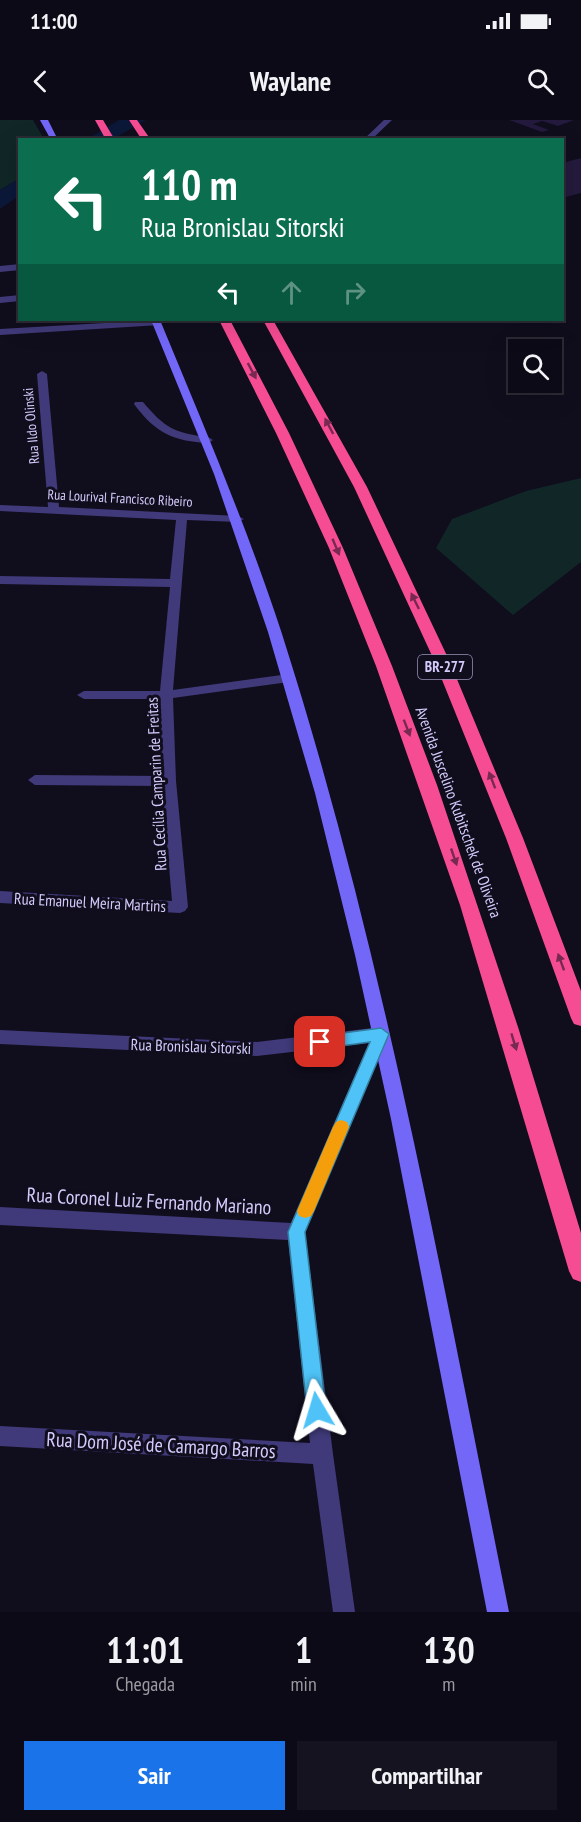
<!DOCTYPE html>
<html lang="pt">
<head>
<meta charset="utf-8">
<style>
  :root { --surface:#0c0a16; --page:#15131f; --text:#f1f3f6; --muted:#9a9aa1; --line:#2c2b35; --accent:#1a73e8 }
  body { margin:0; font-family:"PT Sans Narrow",sans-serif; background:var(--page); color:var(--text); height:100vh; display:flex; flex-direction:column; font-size:22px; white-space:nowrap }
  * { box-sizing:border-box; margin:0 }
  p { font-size:20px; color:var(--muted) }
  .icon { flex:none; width:33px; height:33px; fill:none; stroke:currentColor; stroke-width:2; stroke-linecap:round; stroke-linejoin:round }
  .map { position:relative; height:1492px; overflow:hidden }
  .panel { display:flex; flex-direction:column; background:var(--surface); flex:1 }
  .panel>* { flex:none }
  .top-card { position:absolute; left:18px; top:18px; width:546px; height:183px; border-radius:0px; box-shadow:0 6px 24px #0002,0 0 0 2px var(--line); background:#0b6e4f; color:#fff; overflow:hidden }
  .controls { position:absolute; left:508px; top:219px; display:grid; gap:12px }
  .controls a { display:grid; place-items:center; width:54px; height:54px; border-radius:0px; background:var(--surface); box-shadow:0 6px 24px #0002,0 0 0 2px var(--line); font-size:30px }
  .pin { position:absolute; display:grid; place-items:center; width:51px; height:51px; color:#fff; margin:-26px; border-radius:12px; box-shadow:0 3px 9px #0006 }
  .me { position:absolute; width:66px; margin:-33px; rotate:353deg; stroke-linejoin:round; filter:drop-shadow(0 0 4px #0008) }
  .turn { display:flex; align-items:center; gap:21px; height:126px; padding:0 24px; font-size:27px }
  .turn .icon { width:78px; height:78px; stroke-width:2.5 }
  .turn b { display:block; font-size:42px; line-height:51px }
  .lanes { display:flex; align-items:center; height:57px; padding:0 24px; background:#0003; justify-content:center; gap:30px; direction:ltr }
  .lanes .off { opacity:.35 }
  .eta { display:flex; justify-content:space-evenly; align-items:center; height:102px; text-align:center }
  .eta b { font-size:36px; font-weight:700; line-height:42px }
  .button { display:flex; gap:12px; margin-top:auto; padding:12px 24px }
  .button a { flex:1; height:69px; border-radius:0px; background:var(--accent); color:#fff; font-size:24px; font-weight:700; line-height:69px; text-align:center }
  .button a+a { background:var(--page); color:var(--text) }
  .status { display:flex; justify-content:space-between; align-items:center; height:42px; padding:0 30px; background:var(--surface); direction:ltr }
  .status svg { height:16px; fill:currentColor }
  header { display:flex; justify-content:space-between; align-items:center; height:78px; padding:0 24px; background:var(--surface); font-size:27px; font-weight:700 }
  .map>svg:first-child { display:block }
  .green { fill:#102627 }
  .water { fill:#0b1838 }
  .building { fill:#231a3d }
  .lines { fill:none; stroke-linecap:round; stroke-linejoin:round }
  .street { fill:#403a7a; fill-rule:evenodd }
  .secondary { fill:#7367f8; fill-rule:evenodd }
  .highway { fill:#f64c93; fill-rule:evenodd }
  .oneway { fill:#772952 }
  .route { fill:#4fc3f7; stroke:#337fa1; stroke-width:1.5 }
  .slow { fill:#f59e0b }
  .labels { text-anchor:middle; stroke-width:6; stroke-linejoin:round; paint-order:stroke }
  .far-street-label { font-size:14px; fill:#d4cbfc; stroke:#100d1d }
  .shield { fill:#100d1d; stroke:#9992b9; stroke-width:1.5 }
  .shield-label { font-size:15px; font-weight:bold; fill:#d4cbfc }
  .street-label { font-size:16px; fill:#d4cbfc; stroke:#100d1d }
  .near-street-label { font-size:20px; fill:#d4cbfc; stroke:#100d1d }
</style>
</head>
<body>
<div class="status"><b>11:00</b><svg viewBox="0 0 49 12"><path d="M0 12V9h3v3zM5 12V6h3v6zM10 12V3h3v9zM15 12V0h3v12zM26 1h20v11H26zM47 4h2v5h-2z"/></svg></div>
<header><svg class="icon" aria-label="back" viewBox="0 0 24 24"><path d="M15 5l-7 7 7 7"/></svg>Waylane<svg class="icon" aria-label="search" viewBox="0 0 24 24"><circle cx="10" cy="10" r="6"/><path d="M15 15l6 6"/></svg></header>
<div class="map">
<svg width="581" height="1492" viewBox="0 0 581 1492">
  <rect width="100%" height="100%" fill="#100d1d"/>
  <path class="green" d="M0 0H33L44 19 20 20 19 59 0 70Z
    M581 358V442L513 495 436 428 452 399 526 371Z"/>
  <path class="water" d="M119 0H146L113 19 86 20Z
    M19 59V76L0 89V70Z"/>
  <path class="building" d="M509 0H574L558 6 542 1 533 4 549 10 542 12Z
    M581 38V73L562 78V43Z"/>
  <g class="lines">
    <path class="street" d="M384 0H392L371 20H363Z
      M20 144V150L0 152V146Z
      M20 175V181L0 183V177Z
      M157 200 160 201V205L0 215V209Z
      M42 251 47 254 59 387 238 396 244 399 238 402 187 400 173 570 289 554 296 558 289 562 173 578 176 661 188 787 185 791 180 793 0 783V771L172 781 162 666 35 665 28 660 35 655 162 656 160 579H84L77 575 84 571H160L170 467 0 464V456L170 459 176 400 0 391V385L48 387 37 254Z
      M135 282H143C165 308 174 313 208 317L213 320C208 324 203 323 196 322 167 319 151 307 134 284Z
      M381 907 387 909 389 914 305 1112 333 1334 355 1492H333L313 1344 0 1326V1306L310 1323 288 1120 0 1105V1087L291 1103 369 923 257 936 0 924V910L257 922Z"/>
    <path class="secondary" d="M40 0H48L58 20H51Z
      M151 200H160C203 304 247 407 282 514 384 833 443 1164 509 1492H487L391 999 355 835 315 673 268 512 214 354Z"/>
    <path class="highway" d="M95 0H103L115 20H106Z
      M129 0H137L151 20H142Z
      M219 200H230L289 313 343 428 392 546 437 665 518 907 581 1113V1162L573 1159 569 1151 460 785 376 546 329 428 276 313Z
      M263 200H273L367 367 449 540 523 718 581 871V906L574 904 571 898 506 718 434 540 354 367Z"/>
  </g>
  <defs><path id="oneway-solid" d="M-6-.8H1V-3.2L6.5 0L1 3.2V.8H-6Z" transform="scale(1.5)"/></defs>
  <g class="oneway">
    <use href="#oneway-solid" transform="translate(252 251) rotate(62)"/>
    <use href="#oneway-solid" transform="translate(329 306) rotate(-118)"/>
    <use href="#oneway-solid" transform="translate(336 427) rotate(67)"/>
    <use href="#oneway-solid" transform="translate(415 481) rotate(-116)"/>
    <use href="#oneway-solid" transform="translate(407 608) rotate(69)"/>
    <use href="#oneway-solid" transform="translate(492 660) rotate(-111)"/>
    <use href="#oneway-solid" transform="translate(454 737) rotate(71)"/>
    <use href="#oneway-solid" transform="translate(561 842) rotate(-110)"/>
    <use href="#oneway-solid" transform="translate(514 922) rotate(73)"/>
  </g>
  <path class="route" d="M381 908 389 914 305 1112 326 1290 323 1296 317 1299 310 1296 307 1290 288 1112 370 922 320 929 312 922 320 916Z"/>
  <path class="slow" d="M341 1000 347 1002 349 1007 314 1091 311 1096 305 1098 299 1096 297 1091 333 1007 336 1002Z"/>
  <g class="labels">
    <g class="far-street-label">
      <text transform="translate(31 306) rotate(-95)" y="5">Rua Ildo Olinski</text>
      <text transform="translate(120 378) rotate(3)" y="5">Rua Lourival Francisco Ribeiro</text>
    </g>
    <rect class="shield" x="418" y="535" width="54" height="24" rx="4.5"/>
    <g class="shield-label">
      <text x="445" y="552">BR-277</text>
    </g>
    <g class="street-label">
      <text transform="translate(156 664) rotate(-93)" y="6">Rua Cecília Camparin de Freitas</text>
      <text transform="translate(459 692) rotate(70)" y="6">Avenida Juscelino Kubitschek de Oliveira</text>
      <text transform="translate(90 782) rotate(3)" y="6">Rua Emanuel Meira Martins</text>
      <text transform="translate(191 926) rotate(2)" y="6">Rua Bronislau Sitorski</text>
    </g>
    <g class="near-street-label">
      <text transform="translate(149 1081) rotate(3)" y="7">Rua Coronel Luiz Fernando Mariano</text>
      <text transform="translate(161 1325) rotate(3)" y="7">Rua Dom José de Camargo Barros</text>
    </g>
  </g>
</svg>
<div class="controls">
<a><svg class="icon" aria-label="search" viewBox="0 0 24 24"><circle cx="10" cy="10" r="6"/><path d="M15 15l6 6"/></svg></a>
</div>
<div class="pin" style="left:320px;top:922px;background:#d93025"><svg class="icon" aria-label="arrive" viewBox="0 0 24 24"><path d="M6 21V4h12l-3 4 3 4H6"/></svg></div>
<svg class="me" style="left:317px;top:1290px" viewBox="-20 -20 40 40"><path d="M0-17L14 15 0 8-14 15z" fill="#4fc3f7" stroke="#fff" stroke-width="4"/></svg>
<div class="top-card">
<div class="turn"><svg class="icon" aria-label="left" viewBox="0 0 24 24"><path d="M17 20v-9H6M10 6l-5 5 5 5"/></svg><div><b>110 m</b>Rua Bronislau Sitorski</div></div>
<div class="lanes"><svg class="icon" aria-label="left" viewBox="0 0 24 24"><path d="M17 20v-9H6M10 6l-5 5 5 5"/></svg><svg class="icon off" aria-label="ahead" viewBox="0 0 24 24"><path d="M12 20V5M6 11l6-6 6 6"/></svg><svg class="icon off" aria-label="right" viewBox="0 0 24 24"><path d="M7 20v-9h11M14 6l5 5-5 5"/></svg></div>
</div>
</div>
<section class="panel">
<div class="eta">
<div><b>11:01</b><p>Chegada</p></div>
<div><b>1</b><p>min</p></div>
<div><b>130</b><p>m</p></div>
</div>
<div class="button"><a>Sair</a><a>Compartilhar</a></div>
</section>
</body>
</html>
